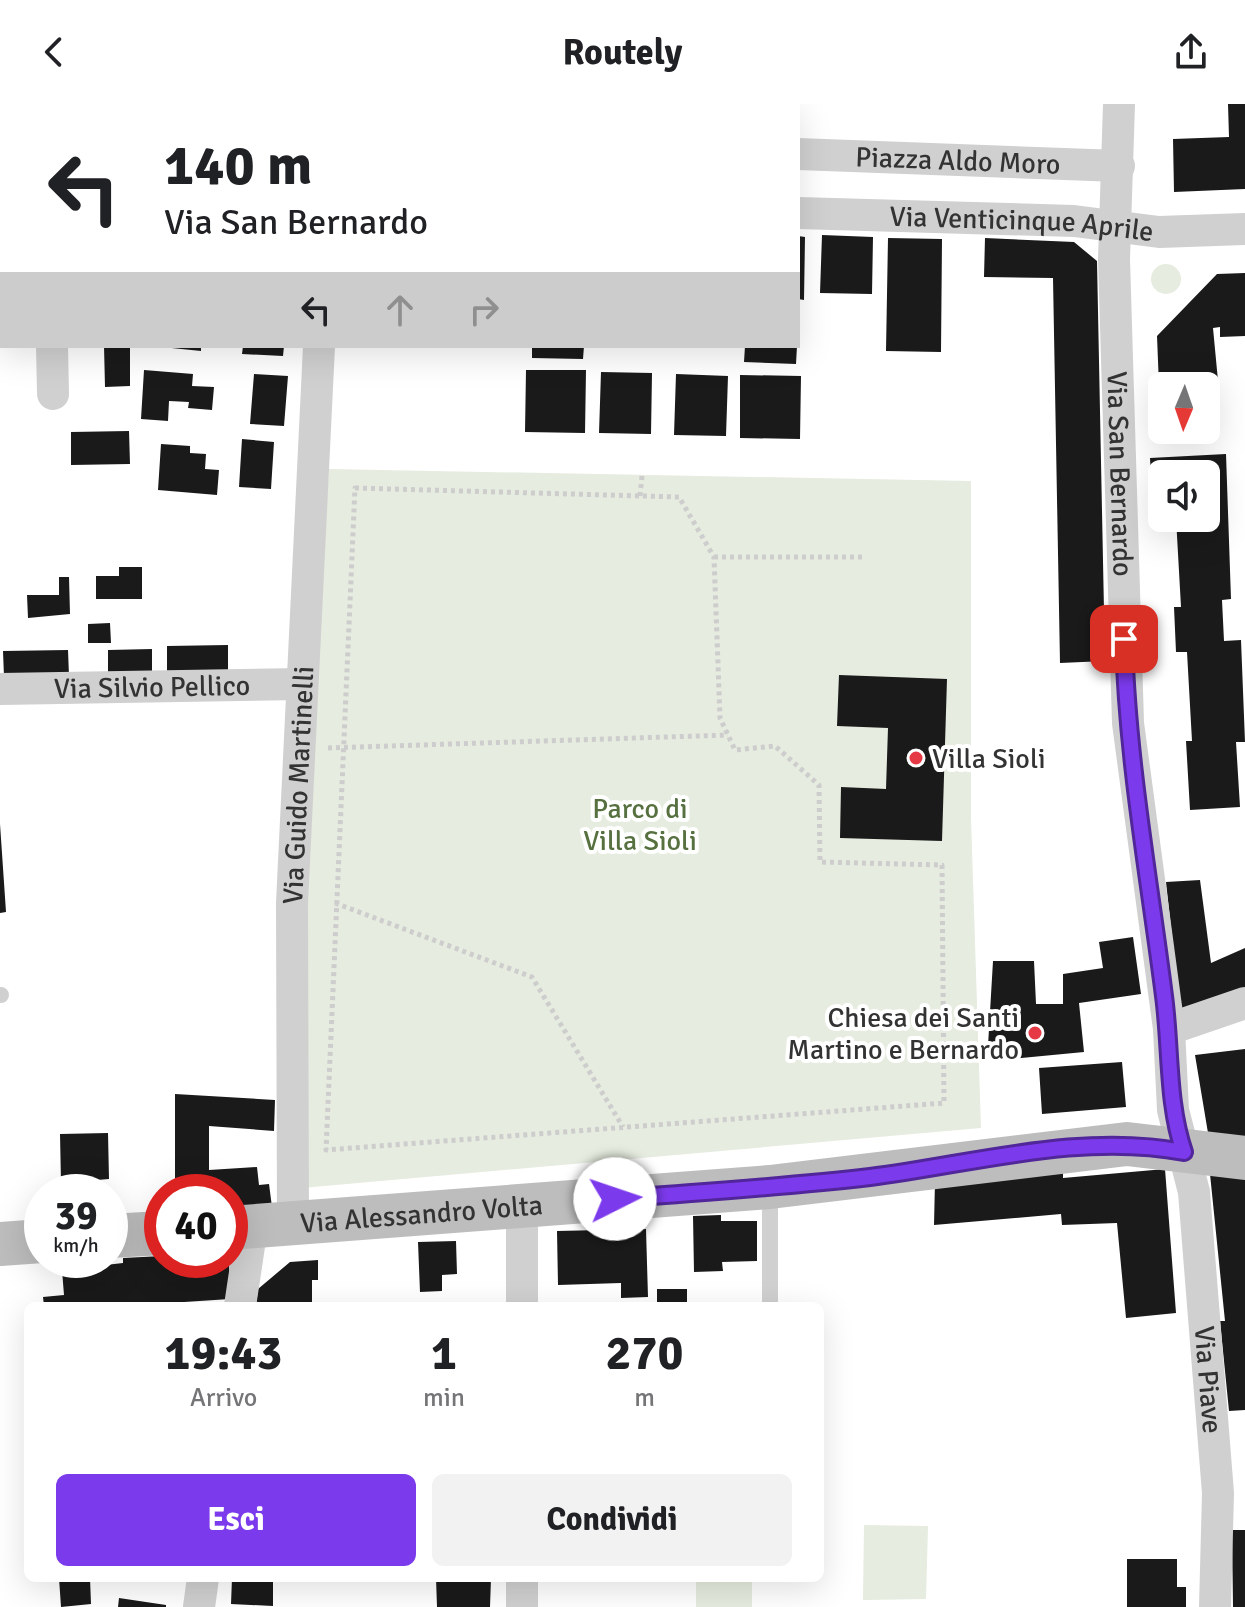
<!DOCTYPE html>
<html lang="it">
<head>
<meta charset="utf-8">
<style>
  :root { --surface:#fff; --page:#f2f2f2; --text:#202124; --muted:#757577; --accent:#7c3aed }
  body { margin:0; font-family:Signika,sans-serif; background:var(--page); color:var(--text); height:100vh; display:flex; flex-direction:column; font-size:30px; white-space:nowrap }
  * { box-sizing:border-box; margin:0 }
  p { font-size:26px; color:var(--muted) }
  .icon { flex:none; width:44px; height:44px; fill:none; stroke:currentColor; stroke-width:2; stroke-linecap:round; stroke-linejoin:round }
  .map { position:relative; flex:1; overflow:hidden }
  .drawer { position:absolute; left:24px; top:1198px; width:800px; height:280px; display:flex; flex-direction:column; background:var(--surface); border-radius:12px; box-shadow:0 8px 32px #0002 }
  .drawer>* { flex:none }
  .guide { position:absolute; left:0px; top:0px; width:800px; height:244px; box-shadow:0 8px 32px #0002; background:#fff; color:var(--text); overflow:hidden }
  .needle { width:52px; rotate:182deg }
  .controls { position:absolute; left:1148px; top:268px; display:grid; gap:16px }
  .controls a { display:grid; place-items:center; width:72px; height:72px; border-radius:12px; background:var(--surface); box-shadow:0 8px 32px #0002; font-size:40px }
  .speed { position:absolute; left:24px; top:1070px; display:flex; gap:16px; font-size:40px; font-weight:700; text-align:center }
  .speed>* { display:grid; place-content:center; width:104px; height:104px; border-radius:50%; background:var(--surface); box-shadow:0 8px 32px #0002; line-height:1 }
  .speed small { font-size:20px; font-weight:400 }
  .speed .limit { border:12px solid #d22; background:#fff; color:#111 }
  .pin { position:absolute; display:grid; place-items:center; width:68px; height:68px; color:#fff; margin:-34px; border-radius:16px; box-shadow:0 4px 12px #0006 }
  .me { position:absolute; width:88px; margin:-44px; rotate:86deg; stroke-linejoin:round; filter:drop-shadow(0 0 6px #0008) }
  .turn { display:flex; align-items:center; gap:28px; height:168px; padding:0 32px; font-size:36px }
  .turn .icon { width:104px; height:104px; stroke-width:2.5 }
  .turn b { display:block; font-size:56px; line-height:68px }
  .lanes { display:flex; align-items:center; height:76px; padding:0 32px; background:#0003; justify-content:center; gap:40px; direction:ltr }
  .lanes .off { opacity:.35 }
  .eta { display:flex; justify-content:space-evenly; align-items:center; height:136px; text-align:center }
  .eta b { font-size:48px; font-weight:700; line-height:56px }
  .primary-button { display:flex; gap:16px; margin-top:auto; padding:16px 32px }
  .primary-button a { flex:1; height:92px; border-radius:12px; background:var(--accent); color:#fff; font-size:32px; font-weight:700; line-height:92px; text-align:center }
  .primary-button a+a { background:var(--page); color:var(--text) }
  header { display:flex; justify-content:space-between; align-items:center; height:104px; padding:0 32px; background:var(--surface); font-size:36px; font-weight:700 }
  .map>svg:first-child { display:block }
  .green { fill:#e6ecdf }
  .building { fill:#1a1a1a }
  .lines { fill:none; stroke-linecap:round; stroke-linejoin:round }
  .path { stroke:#cdcdcd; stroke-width:5; stroke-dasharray:4 4; stroke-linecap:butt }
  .lane { stroke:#d0d0d0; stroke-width:16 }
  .street { stroke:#d0d0d0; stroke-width:32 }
  .secondary { stroke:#bdbdbd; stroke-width:44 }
  .route-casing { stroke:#51269a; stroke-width:20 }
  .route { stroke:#7c3aed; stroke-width:14 }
  .poi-dot { fill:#e63946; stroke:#fff; stroke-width:3 }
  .labels { text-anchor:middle; stroke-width:8; stroke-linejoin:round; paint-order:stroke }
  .street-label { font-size:28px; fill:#333; stroke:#fff }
  .poi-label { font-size:28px; fill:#333; stroke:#fff; text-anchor:start }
  .park-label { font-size:28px; fill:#56703f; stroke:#fff }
</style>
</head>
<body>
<header><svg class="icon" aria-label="back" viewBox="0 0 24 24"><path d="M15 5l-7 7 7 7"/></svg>Routely<svg class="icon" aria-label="share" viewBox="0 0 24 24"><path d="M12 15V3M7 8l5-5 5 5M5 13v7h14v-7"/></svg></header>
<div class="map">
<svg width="1245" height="1503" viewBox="0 0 1245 1503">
  <rect width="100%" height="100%" fill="#fff"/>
  <path class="green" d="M1151 175a15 15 0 1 1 30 0a15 15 0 1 1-30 0Z
    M329 365 971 377V714L981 1024 302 1084 310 644Z
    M864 1421 928 1422 926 1495 863 1496Z
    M696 1474H752V1503H696Z"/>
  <path class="building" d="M1228 0H1245V85L1174 88 1173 35 1229 33Z
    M822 131 873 133 872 190 820 189Z
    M798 132 805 133 804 196 798 195Z
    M888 134 942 135 941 248 886 247Z
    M985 134 1074 138 1097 157 1105 557 1060 559 1053 174 984 173Z
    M1245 169V232L1220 233V223L1213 224 1220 298 1206 299V282H1159L1157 232 1217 170Z
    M104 242H130V282L105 283Z
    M152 242H201V247Z
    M243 242H284L283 252 242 250Z
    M532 242H584L583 255 532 254Z
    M745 242H797L796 260 744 258Z
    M144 266 193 270 192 282 214 283 212 306 188 304 189 298 169 297 168 317 141 315Z
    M526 266H586L585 329 525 328Z
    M601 268 652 269 651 330 599 329Z
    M254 270 288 272 284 322 250 320Z
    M676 270 728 272 726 332 674 331Z
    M740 271 801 272 800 335 740 334Z
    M129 327 130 360 71 361V328Z
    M242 335 274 338 271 385 239 383Z
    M161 340 190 342V349L206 350 205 365 219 366 217 391 158 386Z
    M1226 350 1231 495 1222 496 1224 537 1241 536 1245 638H1236L1240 703 1190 706 1186 637H1192L1187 548H1176L1174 503H1181L1176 414H1206V370H1162V390H1152L1150 354Z
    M119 463H142V495H96V472H119Z
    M59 473H69L70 510 28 514 27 491H59Z
    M110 519 111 539H88V520Z
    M228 541V569L167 570V542Z
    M152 545V572L108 573V546Z
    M68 546 69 572 4 573 3 547Z
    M839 571 947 575 942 737 840 734 841 683 886 685 888 624 837 622Z
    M0 720 6 808 0 809Z
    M1200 776 1211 859 1245 844V884L1180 905 1166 778Z
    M1133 833 1141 890 1079 899 1084 948 1012 955 1010 939 988 942 993 857H1034L1036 900H1063V870L1103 864 1099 838Z
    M1245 945V1034L1208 1029 1195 951Z
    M1122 958 1126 1003 1042 1010 1039 964Z
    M175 990 275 996 274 1027 209 1022V1066L257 1063 259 1081 269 1080 272 1103 230 1106V1088H175Z
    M108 1029 109 1075 61 1079 60 1030Z
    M1063 1058V1074L1165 1065 1176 1209 1126 1214 1117 1119 1062 1121 1061 1110 934 1121 935 1077Z
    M1210 1070 1245 1071V1306L1229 1307 1220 1217H1225Z
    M721 1111V1117H757V1157L722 1158 723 1167 694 1168 693 1112Z
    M646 1125 648 1193 621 1194V1179L558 1181 557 1127Z
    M456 1137 457 1170 442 1171V1187L420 1188 418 1138Z
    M162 1152V1156H229L230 1195 123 1202H44L43 1193 64 1191 62 1166 123 1159V1154Z
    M318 1156V1176H312V1199L256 1202 258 1185 290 1158Z
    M657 1185H687V1202H657Z
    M1232 1426H1245V1503H1233Z
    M1127 1455H1177V1483H1186V1503H1127Z
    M59 1474H90L91 1500 61 1503Z
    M232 1474H273V1502L231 1500Z
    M436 1474H491L490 1503H437Z
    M119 1494 166 1501V1503H118Z"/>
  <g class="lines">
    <path class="path" d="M0 2 19 0
      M537 2V0
      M355 384 679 393 714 453 720 614 735 646 775 642 819 681 820 758 942 761 944 999 326 1046Z
      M640 392 642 372
      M714 453H864
      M328 644 728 631
      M335 799 532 873 623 1023"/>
    <path class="lane" d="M415 0 418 2
      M0 891H1
      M770 1202V1084"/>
    <g class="street">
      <path d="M49 0V2"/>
      <path id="s1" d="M1119 0 1114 155 1128 619 1169 925 1173 1006 1194 1088 1218 1389 1215 1503"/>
      <path d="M347 2V0"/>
      <path id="s2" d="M798 50 1119 62"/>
      <path id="s3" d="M798 109 1074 117 1159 128 1245 125"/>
      <path d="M52 242 53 290"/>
      <path id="s4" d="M0 585 302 580"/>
      <path d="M1169 925 1245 899"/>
      <path d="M522 1102V1202"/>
      <path id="s5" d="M293 1119 292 799 319 242"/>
      <path d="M240 1202 252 1122"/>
      <path d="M522 1474V1503"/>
      <path d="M199 1503 203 1474"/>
    </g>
    <g class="secondary">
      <path id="s6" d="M230 1124 770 1083 1127 1040 1245 1054"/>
      <path d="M110 1132 162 1129"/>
      <path d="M0 1140 42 1137"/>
    </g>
  </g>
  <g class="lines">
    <g class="route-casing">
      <path id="route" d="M615 1095C700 1088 785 1083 870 1073 973 1060 1081 1028 1184 1048 1167 999 1171 944 1164 892 1149 773 1127 655 1124 535"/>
    </g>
    <use href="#route" class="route"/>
  </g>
  <g class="poi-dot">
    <circle cx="916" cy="654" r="8"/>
    <circle cx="1035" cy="929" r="8"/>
  </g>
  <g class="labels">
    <g class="street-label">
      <text dy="10" stroke="none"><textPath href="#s2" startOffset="160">Piazza Aldo Moro</textPath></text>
      <text dy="10" stroke="none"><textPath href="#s3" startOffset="224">Via Venticinque Aprile</textPath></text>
      <text dy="10" stroke="none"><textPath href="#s1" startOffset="370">Via San Bernardo</textPath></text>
      <text dy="10" stroke="none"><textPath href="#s4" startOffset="152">Via Silvio Pellico</textPath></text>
      <text dy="10" stroke="none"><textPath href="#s5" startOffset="438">Via Guido Martinelli</textPath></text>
      <text dy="10" stroke="none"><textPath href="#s6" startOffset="192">Via Alessandro Volta</textPath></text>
      <text dy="10" stroke="none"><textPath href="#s1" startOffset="1282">Via Piave</textPath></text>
    </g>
    <g class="poi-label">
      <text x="932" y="664">Villa Sioli</text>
      <text x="1019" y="923" text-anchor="end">Chiesa dei Santi<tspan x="1019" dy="32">Martino e Bernardo</tspan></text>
    </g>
    <g class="park-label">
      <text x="640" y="714">Parco di<tspan x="640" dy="32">Villa Sioli</tspan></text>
    </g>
  </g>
</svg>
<div class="controls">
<a><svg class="needle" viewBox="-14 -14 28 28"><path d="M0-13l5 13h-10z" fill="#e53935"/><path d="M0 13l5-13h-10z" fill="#757577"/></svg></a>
<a><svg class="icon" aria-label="sound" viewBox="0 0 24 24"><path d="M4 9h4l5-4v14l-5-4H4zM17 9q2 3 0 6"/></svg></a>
</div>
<div class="speed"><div>39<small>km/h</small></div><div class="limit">40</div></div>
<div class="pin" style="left:1124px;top:535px;background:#d93025"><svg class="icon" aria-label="arrive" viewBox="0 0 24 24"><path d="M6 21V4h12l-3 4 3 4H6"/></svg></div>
<svg class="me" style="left:615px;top:1095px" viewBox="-20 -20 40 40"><circle r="19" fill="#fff"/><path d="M0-13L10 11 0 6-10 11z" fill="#7c3aed"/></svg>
<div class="guide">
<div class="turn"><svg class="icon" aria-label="left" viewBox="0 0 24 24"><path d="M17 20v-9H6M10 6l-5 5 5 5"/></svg><div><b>140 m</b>Via San Bernardo</div></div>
<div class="lanes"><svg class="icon" aria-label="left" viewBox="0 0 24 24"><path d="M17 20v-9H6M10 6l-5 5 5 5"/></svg><svg class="icon off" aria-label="ahead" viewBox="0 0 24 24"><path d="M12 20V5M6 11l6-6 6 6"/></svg><svg class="icon off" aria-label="right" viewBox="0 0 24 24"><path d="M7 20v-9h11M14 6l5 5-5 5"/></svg></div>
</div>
<section class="drawer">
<div class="eta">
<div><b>19:43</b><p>Arrivo</p></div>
<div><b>1</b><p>min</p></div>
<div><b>270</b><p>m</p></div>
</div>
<div class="primary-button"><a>Esci</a><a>Condividi</a></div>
</section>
</div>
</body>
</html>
